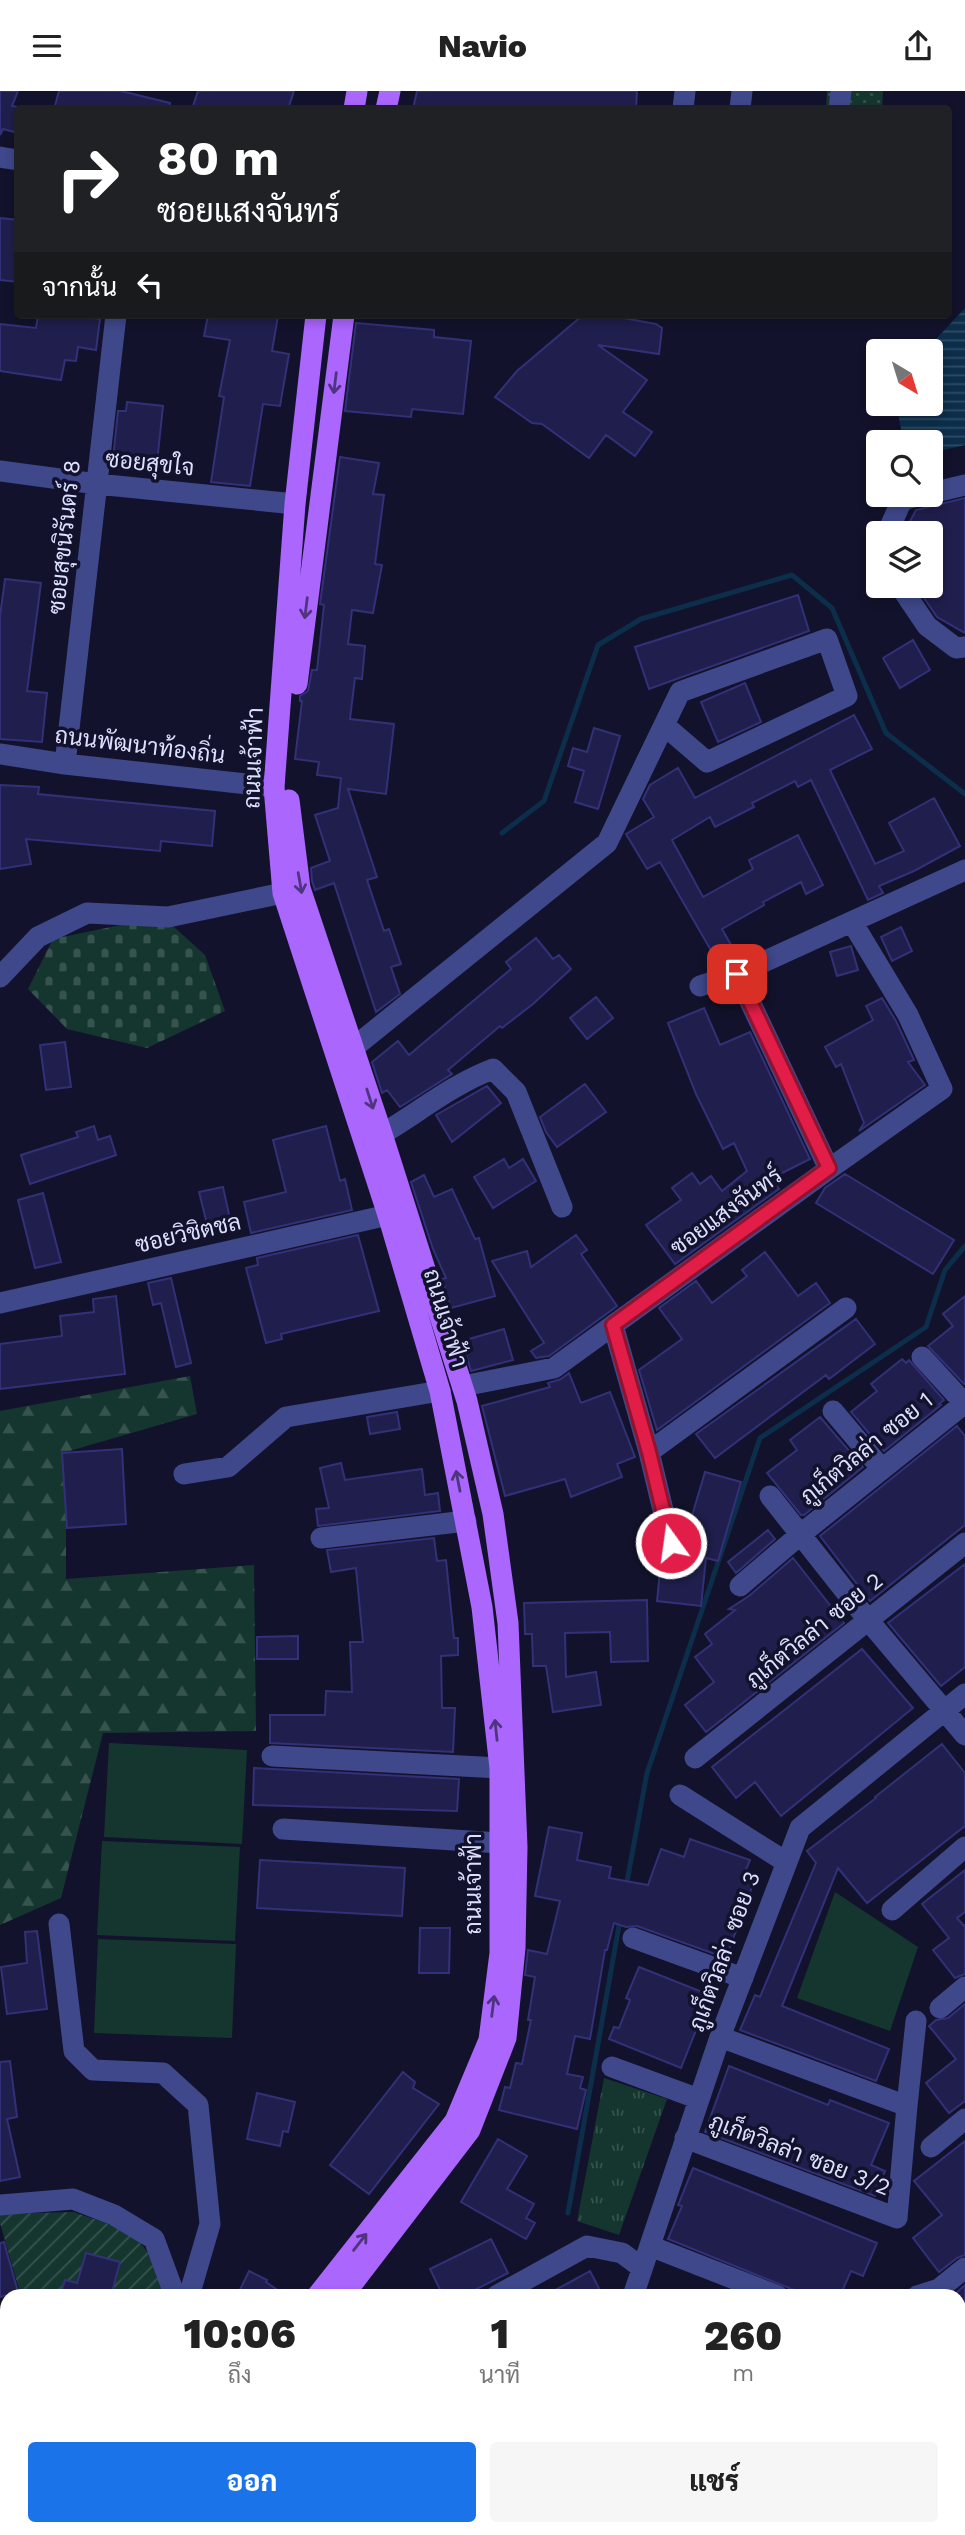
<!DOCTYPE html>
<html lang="th">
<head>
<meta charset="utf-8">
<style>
  :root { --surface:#fff; --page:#f6f6f6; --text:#222; --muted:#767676; --accent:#1a73e8 }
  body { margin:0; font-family:"Work Sans",Sarabun,sans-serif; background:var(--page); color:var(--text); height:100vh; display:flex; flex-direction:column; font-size:26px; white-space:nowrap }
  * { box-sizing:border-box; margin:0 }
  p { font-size:23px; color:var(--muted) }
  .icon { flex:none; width:38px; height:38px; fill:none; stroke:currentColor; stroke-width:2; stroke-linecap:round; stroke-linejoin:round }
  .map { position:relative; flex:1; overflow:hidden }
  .panel { position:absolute; left:0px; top:2198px; width:966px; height:247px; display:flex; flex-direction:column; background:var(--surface); border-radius:21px 21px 0 0; box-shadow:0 4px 10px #0003 }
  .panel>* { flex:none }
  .hud { position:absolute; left:14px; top:14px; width:938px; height:214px; border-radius:7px; box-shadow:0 4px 10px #0003; background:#202124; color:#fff; overflow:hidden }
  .needle { width:46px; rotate:142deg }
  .tools { position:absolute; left:866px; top:248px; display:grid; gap:14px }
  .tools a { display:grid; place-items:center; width:77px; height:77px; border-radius:7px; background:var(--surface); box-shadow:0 4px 10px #0003; font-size:35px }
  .pin { position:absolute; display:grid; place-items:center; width:60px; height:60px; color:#fff; margin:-30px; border-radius:14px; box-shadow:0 4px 10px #0006 }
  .me { position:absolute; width:77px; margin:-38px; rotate:346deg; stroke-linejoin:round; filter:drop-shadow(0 0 5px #0008) }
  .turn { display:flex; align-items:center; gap:24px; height:147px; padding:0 28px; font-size:32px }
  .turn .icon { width:91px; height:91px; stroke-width:2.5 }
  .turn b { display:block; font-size:49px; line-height:60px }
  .then { display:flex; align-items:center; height:66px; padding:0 28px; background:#0003; gap:14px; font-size:26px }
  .eta { display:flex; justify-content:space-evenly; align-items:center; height:119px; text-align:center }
  .eta b { font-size:42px; font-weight:800; line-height:49px }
  .button { display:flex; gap:14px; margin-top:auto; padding:14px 28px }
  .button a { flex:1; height:80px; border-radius:7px; background:var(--accent); color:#fff; font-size:28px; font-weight:800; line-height:80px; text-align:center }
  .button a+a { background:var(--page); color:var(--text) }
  header { display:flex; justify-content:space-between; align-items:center; height:91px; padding:0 28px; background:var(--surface); font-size:32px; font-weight:800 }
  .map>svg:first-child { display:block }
  .grass { fill:url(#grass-dots) }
  .forest { fill:url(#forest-firs) }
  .cemetery { fill:url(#cemetery-stones) }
  .park { fill:url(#park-tufts) }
  .garden { fill:url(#garden-furrows) }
  .pitch { fill:#15362f }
  .water { fill:url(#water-rules) }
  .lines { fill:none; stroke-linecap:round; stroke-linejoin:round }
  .stream { stroke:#0c2e4a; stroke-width:5 }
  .building { fill:#201e4c; stroke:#323178; stroke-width:2 }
  .minor { stroke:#3e488a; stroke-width:21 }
  .major { stroke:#aa66fd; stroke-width:21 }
  .oneway { stroke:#4f3480 }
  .route-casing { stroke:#92132f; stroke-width:18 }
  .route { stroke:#e11d48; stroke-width:12 }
  .labels { text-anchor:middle; stroke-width:7; stroke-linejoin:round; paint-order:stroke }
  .street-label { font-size:23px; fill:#dddffe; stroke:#12122c }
</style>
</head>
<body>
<header><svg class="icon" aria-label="menu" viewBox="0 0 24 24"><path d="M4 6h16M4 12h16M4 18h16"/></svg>Navio<svg class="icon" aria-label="share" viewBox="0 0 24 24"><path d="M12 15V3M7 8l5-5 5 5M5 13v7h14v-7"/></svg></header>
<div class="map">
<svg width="965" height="2444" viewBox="0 0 965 2444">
  <defs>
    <pattern id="grass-dots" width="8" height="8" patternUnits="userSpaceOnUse" patternTransform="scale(1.75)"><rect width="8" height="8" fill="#15362f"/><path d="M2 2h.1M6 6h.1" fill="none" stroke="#37534e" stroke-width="1.8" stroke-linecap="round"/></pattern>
    <pattern id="forest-firs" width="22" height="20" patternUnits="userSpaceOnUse" patternTransform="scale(1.75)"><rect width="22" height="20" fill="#15362f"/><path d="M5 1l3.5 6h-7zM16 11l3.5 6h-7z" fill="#37534e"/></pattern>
    <pattern id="cemetery-stones" width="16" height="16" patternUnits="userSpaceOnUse" patternTransform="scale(1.75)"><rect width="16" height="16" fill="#15362f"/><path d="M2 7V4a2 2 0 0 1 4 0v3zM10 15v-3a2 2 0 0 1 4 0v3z" fill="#37534e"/></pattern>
    <pattern id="park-tufts" width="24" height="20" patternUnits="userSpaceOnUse" patternTransform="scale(1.75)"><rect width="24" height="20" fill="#15362f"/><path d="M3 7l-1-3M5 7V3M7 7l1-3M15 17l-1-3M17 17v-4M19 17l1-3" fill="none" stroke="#37534e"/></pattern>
    <pattern id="garden-furrows" width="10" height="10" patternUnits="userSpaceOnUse" patternTransform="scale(1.75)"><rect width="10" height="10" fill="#15362f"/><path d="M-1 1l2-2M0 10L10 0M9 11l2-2" fill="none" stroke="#37534e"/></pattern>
    <pattern id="water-rules" width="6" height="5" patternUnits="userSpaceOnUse" patternTransform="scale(1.75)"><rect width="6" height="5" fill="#0c2e4a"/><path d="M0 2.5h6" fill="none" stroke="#2f4c65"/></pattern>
  </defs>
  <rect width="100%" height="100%" fill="#12122c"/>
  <path class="grass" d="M827 0H883L882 17 826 18Z
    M677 2438H705V2444H667Z"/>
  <path class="forest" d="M190 1285 197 1323 66 1361V1488L254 1474 256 1640 103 1642 61 1807 0 1834V1320Z"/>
  <path class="cemetery" d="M130 832 173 835 205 864 225 920 147 957 67 938 28 898 53 848Z"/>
  <path class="park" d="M604 1987 667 2008 619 2144 577 2130Z"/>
  <path class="garden" d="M74 2121C94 2129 123 2135 139 2151 153 2164 160 2187 165 2205H21L0 2132V2123Z"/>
  <path class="pitch" d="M109 1652 247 1659 242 1753 104 1746Z
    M102 1750 240 1756 235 1850 97 1844Z
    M835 1801 918 1856 890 1940 797 1907Z
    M98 1848 236 1853 232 1947 94 1942Z"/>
  <path class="water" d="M965 217V354L931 362V352H904L897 318 899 313H931V261H929L936 248Z"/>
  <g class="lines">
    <path class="stream" d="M502 742 544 710 598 554 641 528 792 484 832 517 886 642 965 703
      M626 1796 647 1682 760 1347 926 1236 945 1179 965 1155
      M568 2122 620 1829"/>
  </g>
  <path class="building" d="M0 0H18L12 15 18 16V42L3 38 0 44Z
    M59 0H121L170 12 169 18H54Z
    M198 0H294L288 18H192Z
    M417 0H637L636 18H413Z
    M0 127 18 129V191L0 189Z
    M38 224H76L100 228 96 259 78 256 76 270 65 269 61 289 0 280V233L36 237Z
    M208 224 278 225 272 260 289 263 280 315 263 313 250 395 211 391 224 306 219 305 230 249 204 245Z
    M583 224H607L656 233 662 237 659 263 598 254 647 289 623 321 652 341 635 365 606 344 589 367 542 333 532 332 495 306 517 280Z
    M356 232 434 239V246L471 250 463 323 412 318 411 326 345 320Z
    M127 311 163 315 156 381 112 377 118 320H126Z
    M340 366 379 372 373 403 384 404 375 473 382 474 373 522 352 519 348 553 365 555 362 588 355 587 350 628 394 633 386 703 348 698 377 786 367 789 384 840 389 838 401 873 391 876 400 903 376 921 334 792 315 799 312 790 311 777 330 770 315 724 338 717 341 687 317 684 319 671 295 668 302 610H300V605L308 600 312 579H317L324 514 320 513Z
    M965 407V542L937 526 916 495H931V443H903L916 419Z
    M5 488 41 492 27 600 47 602 42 651 0 648V525Z
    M798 504 809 540 649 598 635 556Z
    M913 549 930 579 900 597 883 567Z
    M745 592 761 631 718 651 701 611Z
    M854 624 872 658 830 679 875 773 904 760 889 732 934 707 960 755 914 780 879 795 883 802 868 809 811 689 798 696 795 690 752 712 754 716 715 736 710 726 672 749 703 806 753 778 749 769 798 744 823 794 806 803 801 791 763 811 764 814 722 838 739 868 720 875 660 771 647 778 626 743 654 726 643 708 650 694 678 677 695 707Z
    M594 637 620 645 598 718 575 711 584 680 568 675 573 657 587 661Z
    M0 694 39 696 38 703 215 720 212 755 161 750 160 760 26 748 31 773 0 778Z
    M901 836 912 860 892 870 881 846Z
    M536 847 553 868 559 864 571 878 533 913 502 937 500 935 448 979 452 983 400 1016 387 999 382 1002 372 971 398 950 409 964 511 878 506 871Z
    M851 855 858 879 837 885 830 861Z
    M596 906 613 927 587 948 570 927Z
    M882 907 896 930 914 969 908 971 925 994 859 1040 864 1032 841 973 836 976 825 956 873 929 866 915Z
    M704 917 720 954 750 941 810 1068 772 1087 779 1098 675 1173 646 1134 681 1109 672 1097 692 1082 700 1093 711 1085 722 1100 747 1080 734 1052 723 1058 696 1003 668 932Z
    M65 951 71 996 46 999 40 954Z
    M585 993 606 1021 557 1056 546 1041 540 1026Z
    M487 995 501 1012 452 1051 436 1024Z
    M94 1035 98 1049 110 1045 116 1064 30 1093 21 1064 78 1046 76 1041Z
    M326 1035 340 1090 345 1088 352 1119 251 1142 244 1111 286 1101 273 1049Z
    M504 1068 509 1077 523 1068 536 1090 493 1117 474 1086Z
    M845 1083 954 1149 933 1183 816 1112 825 1097Z
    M424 1084 434 1106 452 1098 475 1148 479 1147 495 1205 451 1217 442 1188 446 1187 433 1158 411 1091Z
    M223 1096 230 1128 207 1133 199 1101Z
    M43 1102 61 1171 35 1177 18 1109Z
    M358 1144 379 1220 281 1243 282 1248 266 1252 246 1177 258 1174 257 1167Z
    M576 1144 587 1159 581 1163 617 1215 549 1265 536 1267 531 1260 544 1252 492 1170 527 1160 531 1176Z
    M765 1161 798 1205 816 1192 830 1212 657 1339 639 1279 682 1248 659 1217 696 1190 712 1212 747 1185 742 1179Z
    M171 1187 191 1272 176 1276 161 1212 153 1214 148 1192Z
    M116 1205 125 1283 0 1298V1253L62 1245 60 1225 94 1221 93 1208Z
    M965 1205V1293H964L928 1255 953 1235 943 1223Z
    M856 1228 875 1253 829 1288 826 1284 715 1367 696 1343Z
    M504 1238 513 1269 471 1280 462 1250Z
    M902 1268 906 1272 909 1269 944 1309 939 1313 941 1314 884 1360 851 1321 877 1300 871 1293Z
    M569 1282 581 1312 610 1301 635 1366 617 1373 622 1386 571 1406 565 1388 505 1405 482 1315 550 1296 548 1292 561 1288Z
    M397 1321 400 1338 370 1343 367 1326Z
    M820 1326 863 1376 804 1424H801L767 1382 797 1359 790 1349Z
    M957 1335 965 1345V1434L870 1510 820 1445Z
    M122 1358 126 1433 67 1437 62 1362Z
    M341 1372 345 1389 422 1378 425 1404 438 1402 440 1420 318 1435 316 1418 329 1417 320 1377Z
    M705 1381 741 1391 718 1470 706 1467 701 1515 657 1510 660 1480 675 1482Z
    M768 1439 775 1448 736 1482 728 1471Z
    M434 1447 437 1470 446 1469 454 1547H458V1564L441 1565 442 1617H455L453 1661 270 1652V1624H325L326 1600 352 1601 350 1551H363L356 1477 331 1481 327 1459Z
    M793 1467 844 1532 706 1641 685 1614 714 1591 695 1566 712 1553 705 1543 735 1519 729 1518 749 1505Z
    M965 1473V1576L941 1595 888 1532Z
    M647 1509 648 1570 611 1571 610 1541 565 1542 566 1586 596 1581 601 1614 553 1621 546 1575H533L532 1543H525L524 1512Z
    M298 1545V1568H257V1546Z
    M862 1558 913 1617 781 1725 755 1691 736 1707 712 1676Z
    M942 1653 965 1682V1735L867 1812 838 1777 782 1915 889 1958 876 1990 740 1939 755 1904 760 1906 816 1772 807 1760 876 1707 875 1706Z
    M254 1677 459 1688 457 1720 253 1714Z
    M549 1736 582 1742 577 1769 611 1776 609 1787 648 1794 661 1758 684 1766 690 1748 750 1769 745 1781 756 1785 726 1867 637 1835 626 1836 614 1832 607 1859H605L590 1948 575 1945 567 1983 583 1986 580 1997 586 1999 577 2038 499 2019 505 1996 510 1997 516 1972 522 1973 531 1929H528L535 1886 525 1884 528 1859 547 1863 560 1810 535 1805Z
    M260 1769 405 1777 402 1825 257 1817Z
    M965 1779V1821L957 1827 964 1835 965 1834V1883L955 1887 933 1859 949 1847 922 1813Z
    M420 1837H450L449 1882H419Z
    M37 1840 47 1918 7 1923 1 1876 27 1872 25 1841Z
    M639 1876 710 1904 681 1977 609 1948 614 1936 619 1937 630 1909 626 1907Z
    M965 1913V2010L949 2022 926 1992 956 1968 929 1935 936 1929 948 1927Z
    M10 1970 17 2026 7 2028 20 2086 0 2090V1971Z
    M729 1975 828 2014 830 2009 889 2032 871 2074 885 2080 875 2105 705 2041Z
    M403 1981 415 1991 413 1997 439 2013 369 2103 330 2074Z
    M257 2002 295 2011 288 2041 283 2040 280 2055 247 2048Z
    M498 2048 527 2065 507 2098 534 2113 526 2127 535 2132 526 2148 461 2111Z
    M965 2050V2164L957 2167 939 2181 913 2147 942 2124 914 2090Z
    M693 2077 877 2152 863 2185 851 2180 840 2205H809L668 2148 682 2115 678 2114Z
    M491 2148 508 2182 463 2205H443L430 2178Z
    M4 2151 18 2201 0 2206V2152Z
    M86 2162 120 2171 111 2205H60L65 2189 77 2192Z
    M249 2180 267 2189 266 2191 286 2205H237Z
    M590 2180 603 2205H544L572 2190Z
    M965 2194V2213L956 2202Z"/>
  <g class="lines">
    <path class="minor" d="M683 18 685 0
      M740 18 742 0
      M839 18 841 0
      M0 66 18 69
      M0 380 97 393 295 413
      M931 402 965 394
      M890 443 889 438 902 409 921 404
      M900 495 927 535 956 557 965 556
      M0 663 65 673 274 696
      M65 673 116 224
      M0 886 38 846 87 822 168 826 283 802
      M700 895 737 883 965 779
      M353 957 607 752 680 601 827 548 847 605 707 671 664 634
      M382 1043C419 1021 453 993 493 978L516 1001 562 1116
      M829 1078 942 998 908 924 852 831
      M0 1212 388 1124
      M613 1234 649 1361 671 1452
      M922 1266 964 1312
      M463 1295 554 1277 829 1078 737 883
      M833 1320 882 1378
      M649 1361 846 1217
      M184 1383 228 1376 286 1326 440 1300
      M770 1405 868 1529 965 1644
      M321 1447 466 1430
      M740 1495 801 1443 965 1312
      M272 1665 500 1677
      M695 1667 965 1452
      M680 1704 786 1771
      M283 1738 500 1752
      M892 1819 965 1756
      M59 1833 74 1960 93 1979 163 1982 198 2014 210 2133 189 2205
      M633 1847 743 1887
      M940 1917 965 1896
      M612 1976 699 2008
      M907 2015 916 1930
      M685 2047 897 2127 907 2015 720 1946
      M931 2056 965 2028
      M0 2114 73 2108 114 2124 154 2148 175 2205
      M650 2155 778 2205
      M496 2205 587 2155 622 2162 642 2177
      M633 2205 720 1946 800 1737 965 1603
      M917 2205 939 2198 965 2177
      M959 2226 965 2234
      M0 2290 7 2289
      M959 2321 965 2319
      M0 2401 7 2400
      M491 2438 495 2444
      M298 2444V2438
      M321 2444 332 2438
      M596 2444 607 2438
      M643 2444 647 2438"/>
    <path class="major" d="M354 18 357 0
      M386 18 390 0
      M316 224 295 413 274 696 283 802 388 1124 440 1300 482 1516 500 1677V1862L489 1949 455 2030 317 2205
      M297 593 344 224
      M289 709 300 797 382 1043 467 1310 493 1423 508 1532 513 1657 517 1756 515 1857 506 1947 470 2039 343 2205
      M257 2444 258 2438"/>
  </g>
  <defs><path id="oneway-shaft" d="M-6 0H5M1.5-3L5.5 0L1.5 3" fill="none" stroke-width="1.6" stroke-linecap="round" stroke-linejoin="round" transform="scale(1.75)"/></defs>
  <g class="oneway">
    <use href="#oneway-shaft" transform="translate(335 292) rotate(97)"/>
    <use href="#oneway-shaft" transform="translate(306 517) rotate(97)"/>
    <use href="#oneway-shaft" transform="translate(300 792) rotate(80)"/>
    <use href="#oneway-shaft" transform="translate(370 1008) rotate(72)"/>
    <use href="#oneway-shaft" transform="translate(458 1390) rotate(-101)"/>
    <use href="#oneway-shaft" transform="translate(496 1639) rotate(-96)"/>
    <use href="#oneway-shaft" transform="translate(493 1915) rotate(-83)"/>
    <use href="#oneway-shaft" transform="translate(360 2151) rotate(-52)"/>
  </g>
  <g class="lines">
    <g class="route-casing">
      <path id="route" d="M671 1452 649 1361 613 1234 829 1077 737 883"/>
    </g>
    <use href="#route" class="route"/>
  </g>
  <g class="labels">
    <g class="street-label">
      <text transform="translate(150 372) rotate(6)" y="8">ซอยสุขใจ</text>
      <text transform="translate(64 446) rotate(-84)" y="8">ซอยสุขนิรันดร์ 8</text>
      <text transform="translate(140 654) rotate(7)" y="8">ถนนพัฒนาท้องถิ่น</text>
      <text transform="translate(253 667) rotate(-88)" y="8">ถนนเจ้าฟ้า</text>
      <text transform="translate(726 1120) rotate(-36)" y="8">ซอยแสงจันทร์</text>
      <text transform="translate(188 1142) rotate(-13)" y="8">ซอยวิชิตชล</text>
      <text transform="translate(446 1227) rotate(73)" y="8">ถนนเจ้าฟ้า</text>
      <text transform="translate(866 1357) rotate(-39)" y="8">ภูเก็ตวิลล่า ซอย 1</text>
      <text transform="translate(814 1539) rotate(-39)" y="8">ภูเก็ตวิลล่า ซอย 2</text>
      <text transform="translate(473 1793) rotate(-90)" y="8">ถนนเจ้าฟ้า</text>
      <text transform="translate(724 1860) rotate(-70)" y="8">ภูเก็ตวิลล่า ซอย 3</text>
      <text transform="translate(800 2063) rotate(21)" y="8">ภูเก็ตวิลล่า ซอย 3/2</text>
    </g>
  </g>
</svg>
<div class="tools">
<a><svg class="needle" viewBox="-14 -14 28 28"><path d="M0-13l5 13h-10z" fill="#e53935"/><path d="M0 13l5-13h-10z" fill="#767676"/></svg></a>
<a><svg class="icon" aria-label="search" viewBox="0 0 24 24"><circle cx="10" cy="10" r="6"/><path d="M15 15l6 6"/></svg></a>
<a><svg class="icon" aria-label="layers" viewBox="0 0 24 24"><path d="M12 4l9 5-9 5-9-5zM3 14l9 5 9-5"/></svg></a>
</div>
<div class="pin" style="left:737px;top:883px;background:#d93025"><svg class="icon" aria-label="arrive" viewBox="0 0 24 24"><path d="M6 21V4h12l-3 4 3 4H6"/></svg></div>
<svg class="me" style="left:671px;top:1452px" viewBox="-20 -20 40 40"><circle r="17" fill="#e11d48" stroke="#fff" stroke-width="3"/><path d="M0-11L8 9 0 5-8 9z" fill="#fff"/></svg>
<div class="hud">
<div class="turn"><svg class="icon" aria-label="right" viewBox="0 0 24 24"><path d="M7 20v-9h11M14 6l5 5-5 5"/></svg><div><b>80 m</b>ซอยแสงจันทร์</div></div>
<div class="then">จากนั้น<svg class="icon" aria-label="left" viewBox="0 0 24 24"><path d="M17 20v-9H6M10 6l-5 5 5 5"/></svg></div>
</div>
<section class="panel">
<div class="eta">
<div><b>10:06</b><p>ถึง</p></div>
<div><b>1</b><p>นาที</p></div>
<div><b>260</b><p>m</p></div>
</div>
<div class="button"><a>ออก</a><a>แชร์</a></div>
</section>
</div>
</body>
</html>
